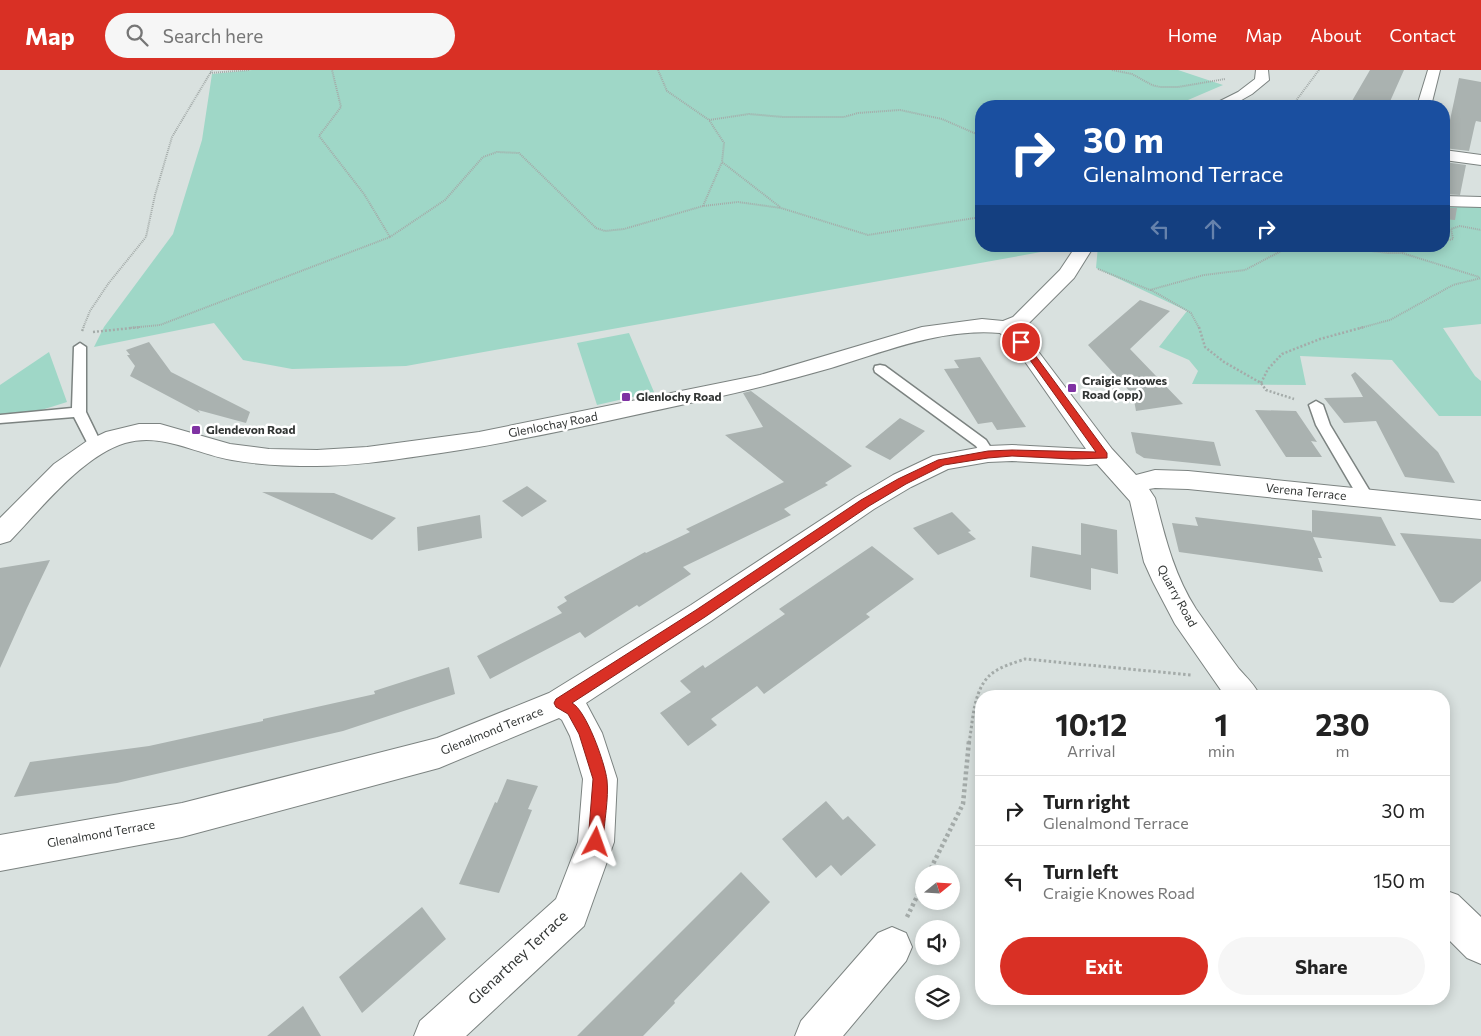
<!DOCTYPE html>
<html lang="en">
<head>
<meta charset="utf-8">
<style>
  :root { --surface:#fff; --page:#f6f6f6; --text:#222; --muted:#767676; --line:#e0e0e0; --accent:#d93025 }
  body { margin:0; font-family:Commissioner,sans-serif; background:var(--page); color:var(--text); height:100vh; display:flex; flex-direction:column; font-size:19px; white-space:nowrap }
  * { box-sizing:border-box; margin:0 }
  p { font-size:16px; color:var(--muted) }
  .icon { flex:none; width:28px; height:28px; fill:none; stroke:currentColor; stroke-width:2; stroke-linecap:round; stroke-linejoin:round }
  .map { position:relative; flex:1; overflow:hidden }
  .side { position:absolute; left:975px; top:620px; width:475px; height:315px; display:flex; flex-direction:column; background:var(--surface); border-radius:20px; box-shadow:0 2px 12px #0003 }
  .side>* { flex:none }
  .guide { position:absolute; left:975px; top:30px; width:475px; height:152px; border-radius:20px; box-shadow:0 2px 12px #0003; background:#1a4fa0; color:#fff; overflow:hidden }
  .needle { width:32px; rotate:72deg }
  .controls { position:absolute; left:915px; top:795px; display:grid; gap:10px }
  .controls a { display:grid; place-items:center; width:45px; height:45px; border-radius:50%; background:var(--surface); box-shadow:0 2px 12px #0003; font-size:25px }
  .pin { position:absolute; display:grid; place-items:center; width:42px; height:42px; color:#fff; margin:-21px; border:2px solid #fff; border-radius:50%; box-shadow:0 1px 5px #0007 }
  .me { position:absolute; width:55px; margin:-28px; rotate:4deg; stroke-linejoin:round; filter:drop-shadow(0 0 4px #0008) }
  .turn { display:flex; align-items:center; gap:18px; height:105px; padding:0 25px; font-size:22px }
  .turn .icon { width:65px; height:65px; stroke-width:2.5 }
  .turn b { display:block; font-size:35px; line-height:42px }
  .lanes { display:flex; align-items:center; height:48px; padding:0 25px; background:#0003; justify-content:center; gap:25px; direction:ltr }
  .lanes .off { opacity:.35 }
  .eta { display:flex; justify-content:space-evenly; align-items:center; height:85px; text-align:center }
  .eta b { font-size:30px; font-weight:700; line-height:35px }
  .cta { display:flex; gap:10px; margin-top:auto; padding:10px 25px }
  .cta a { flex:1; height:58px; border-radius:30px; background:var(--accent); color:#fff; font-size:20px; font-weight:700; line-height:58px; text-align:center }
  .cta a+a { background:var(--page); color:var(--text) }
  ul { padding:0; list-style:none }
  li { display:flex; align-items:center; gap:15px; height:70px; padding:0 25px; border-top:1px solid var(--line) }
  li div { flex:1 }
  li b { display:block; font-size:19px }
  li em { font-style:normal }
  header { display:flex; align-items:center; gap:30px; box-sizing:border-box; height:70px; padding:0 25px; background:var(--accent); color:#fff }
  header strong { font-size:24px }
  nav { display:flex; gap:28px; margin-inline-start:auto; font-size:18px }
  .search { width:350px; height:45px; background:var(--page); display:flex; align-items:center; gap:12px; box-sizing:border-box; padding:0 18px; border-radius:28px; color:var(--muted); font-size:19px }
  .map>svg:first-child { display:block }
  .green { fill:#9fd7c7 }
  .building { fill:#aab2b0 }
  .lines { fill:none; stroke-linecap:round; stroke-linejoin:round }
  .lane-casing { stroke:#7c8381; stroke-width:3 }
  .street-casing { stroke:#7c8381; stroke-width:2 }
  .path-far3 { stroke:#a4aba9; stroke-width:2; stroke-dasharray:1 1; stroke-linecap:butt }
  .path-far2 { stroke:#a4aba9; stroke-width:2.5; stroke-dasharray:2 2; stroke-linecap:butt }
  .path-far1 { stroke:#a4aba9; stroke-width:3; stroke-dasharray:2.5 2.5; stroke-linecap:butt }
  .path { stroke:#a4aba9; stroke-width:4.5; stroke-dasharray:3 3; stroke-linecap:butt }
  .lane { fill:#fff; fill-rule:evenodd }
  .street { fill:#fff; fill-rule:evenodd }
  .route { fill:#d93025; stroke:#8d1f18 }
  .poi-dot { fill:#7f32a3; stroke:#fff; stroke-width:2 }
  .labels { text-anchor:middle; stroke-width:5; stroke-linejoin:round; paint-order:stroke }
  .poi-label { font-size:12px; font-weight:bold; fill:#333635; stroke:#fff; text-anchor:start }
  .street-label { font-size:12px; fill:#333635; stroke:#fff }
  .near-street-label { font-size:15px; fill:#333635; stroke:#fff }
</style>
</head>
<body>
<header>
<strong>Map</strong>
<div class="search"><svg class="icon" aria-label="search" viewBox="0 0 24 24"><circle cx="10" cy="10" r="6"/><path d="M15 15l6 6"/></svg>Search here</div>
<nav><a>Home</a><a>Map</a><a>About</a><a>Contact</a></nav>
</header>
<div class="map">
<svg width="1481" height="966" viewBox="0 0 1481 966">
  <rect width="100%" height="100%" fill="#d9e1df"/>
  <path class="green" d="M252 0H1178L1223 15 1174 36H981V176H1044L1041 182 406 296 292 299 243 290 214 253 94 277 104 257 173 164 202 70 212 4Z
    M1444 137H1481V254L1443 258 1475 306 1481 311V346H1439L1392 290 1300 286 1306 315 1192 314 1198 301 1189 290 1159 277 1187 241 1096 198 1098 176H1444Z
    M629 263 654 322 597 335 577 273Z
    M49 282 67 332 0 353V315Z"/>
  <path class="building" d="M1370 0H1404L1388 36H1349Z
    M1459 8 1481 12V52L1476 51 1475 54 1469 81 1444 78Z
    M1444 92 1466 95 1460 125 1444 124Z
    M1444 138H1457L1455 150 1444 149Z
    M1140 230 1170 241 1130 279 1183 334 1136 341 1133 325 1088 275Z
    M149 272 171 302 250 342 246 353 198 340 200 343 130 306 135 296 127 285H130L126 280Z
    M980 287 1006 327 1026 357 997 360 992 352 978 354 944 299 959 298 954 290Z
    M1355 302 1438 382 1455 413 1405 407 1376 351 1344 353 1324 328 1363 327 1351 305Z
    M751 321 852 396 825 413 828 415 784 439 791 445 683 497 691 504 639 537 637 535 585 568 580 562 490 609 477 586 562 543 557 537 567 531 564 527 645 482 646 483 690 462 686 459 784 412 725 365 763 357 743 323Z
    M1255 340 1296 341 1317 372 1311 371 1322 387H1286Z
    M900 348 925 361 890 390 865 377Z
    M1131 362 1214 372 1221 396 1144 388 1136 383Z
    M527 416 547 431 522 447 502 431Z
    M262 422 334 423 396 448 372 470Z
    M1312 440 1381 447 1396 476 1313 467 1322 488H1318L1323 502 1179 482 1172 453 1198 456 1195 447 1311 461 1312 463Z
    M952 442 971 461 968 462 976 469 938 485 913 458Z
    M480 445 482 468 418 481 417 457Z
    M1081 453 1117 460 1118 504 1091 498V520L1030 507 1032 476 1081 485Z
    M1400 463 1481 469V511L1453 533 1440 532Z
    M872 476 914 509 866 544 870 547 764 624 757 616 711 649 717 655 688 676 660 643 691 622 680 611 703 595 705 598 785 544 779 539Z
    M50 490 27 538 0 598V498Z
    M449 597 455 624 343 661 117 713 14 727 30 692 149 676 263 651V649L375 624 374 621Z
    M507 709 538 716 528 739 532 740 499 823 459 814 495 732 497 733Z
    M826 731 843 750 848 746 876 775 841 806 831 795 816 808 782 769Z
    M741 802 770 832 674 931 675 933 643 966H577Z
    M422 837 446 869 362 943 339 907Z
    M303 936 321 966H267Z"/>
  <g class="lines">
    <g class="lane-casing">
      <path id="lane" d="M80 273 86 277V342L103 377 101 380H91L74 347 0 353V345L72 338 74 277Z
        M880 295 885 296 986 370 995 384 993 387H983L976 376 875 302 874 299 875 296Z
        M1316 331 1323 335 1330 355 1374 428 1371 432 1366 433 1361 432 1316 355 1309 335Z"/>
    </g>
    <g class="street-casing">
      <path id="street" d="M1256 0H1268L1269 10 1252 24 1231 36H1214L1216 33 1238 22 1255 9Z
        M1428 0H1440L1431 36H1417Z
        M1444 80 1481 85V95L1444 90Z
        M1444 126 1481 127V137L1444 136Z
        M1076 176H1094L1074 208 1027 255 1019 259 1028 268 1112 379 1136 405 1155 400 1188 401 1481 431V449L1188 419 1155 418 1149 419 1155 428C1165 467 1174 505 1196 539 1210 559 1224 579 1239 599 1247 608 1255 615 1260 626H1225L1175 554 1153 512 1144 492 1130 431 1097 394 1088 395 1012 391 988 392 948 399 911 417 874 439 711 551 586 633 602 663 617 709 614 772 584 856 466 966H414L420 951 556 829 578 772 583 709 570 666 562 650 559 648 439 698 182 767 0 801V765L182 733 437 668 549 623 691 535 856 427 893 405 933 386 988 376 1012 375 1086 379 1014 276 1000 263C942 258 886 281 831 298 789 310 747 321 704 330 610 350 516 373 420 386 386 391 351 396 316 396 288 396 259 395 232 390 196 384 162 362 125 373 82 386 40 440 10 471L0 474V448L54 394 87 371 106 362 139 354H160L230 374 269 379 317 380 367 377 479 362 760 305 922 257 982 249 1003 251 1013 247 1060 200Z
        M1444 820 1458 825 1481 847V894L1467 888 1444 865Z
        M892 857 906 863 912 877 906 891 843 966H795L801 951 878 863Z"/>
    </g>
    <path class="path-far3" d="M658 0 667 21 709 50
      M1112 0 1132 4 1152 15 1160 17H1178L1225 9
      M210 3 249 0
      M1292 36 1319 0
      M703 136 722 92
      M780 137 722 92 724 73 709 50 749 44 783 47H844L858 43 900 40 942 49 981 66
      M390 167 445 130 483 87 497 82 519 83 596 158 605 161 624 159 703 136 738 132 781 138 868 165 981 147
      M1444 171 1453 169 1451 159 1460 156 1481 160
      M1330 176 1388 183H1401L1421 176
      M1402 183 1479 207
      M1098 199 1150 220 1204 205 1245 200 1285 179 1309 176
      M1151 220 1191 243 1199 258
      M83 258 90 241 108 214 146 167 155 125 172 67 212 0
      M129 258 160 255 390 167 364 124 319 66 341 37 332 0
      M1360 258 1390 250 1453 215 1481 208"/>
    <path class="path-far2" d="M1199 257 1205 277 1224 292 1261 313 1266 320 1294 329
      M82 261 84 257
      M93 262 141 257
      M1261 313 1268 299 1282 284 1320 269 1364 257"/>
    <path class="path-far1" d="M969 673C973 651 973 622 989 606 998 597 1014 593 1025 589L1191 605"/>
    <path class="path" d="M928 804 963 734 969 671
      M907 847 924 812"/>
    <use href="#lane" class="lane"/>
    <use href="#street" class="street"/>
  </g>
  <path class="route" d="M1021 269 1024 270 1107 383V388L1072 389 1012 386 988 388 944 395 906 414 869 436 705 547 572 633C586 640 605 693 607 710 609 728 604 753 603 772L601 777 596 780 590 777 588 772 593 709 579 664 568 644 556 637 554 633 556 629 696 540 861 430 898 409 938 390 988 381 1012 380 1096 382 1017 272Z"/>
  <g class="poi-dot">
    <rect x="1067" y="313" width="10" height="10" rx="2.5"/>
    <rect x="621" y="322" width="10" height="10" rx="2.5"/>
    <rect x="191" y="355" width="10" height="10" rx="2.5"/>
  </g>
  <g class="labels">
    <g class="poi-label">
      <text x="1082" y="315">Craigie Knowes<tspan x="1082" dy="14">Road (opp)</tspan></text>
      <text x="636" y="331">Glenlochy Road</text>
      <text x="206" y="364">Glendevon Road</text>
    </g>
    <g class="street-label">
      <text transform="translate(553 355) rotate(-11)" y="4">Glenlochay Road</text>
      <text transform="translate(1306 422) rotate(6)" y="4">Verena Terrace</text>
      <text transform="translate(1177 526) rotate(61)" y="4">Quarry Road</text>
      <text transform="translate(492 661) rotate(-22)" y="4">Glenalmond Terrace</text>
      <text transform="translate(101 764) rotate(-10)" y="4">Glenalmond Terrace</text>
    </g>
    <g class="near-street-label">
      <text transform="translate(518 888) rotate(-43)" y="5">Glenartney Terrace</text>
    </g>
  </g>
</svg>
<div class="controls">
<a><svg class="needle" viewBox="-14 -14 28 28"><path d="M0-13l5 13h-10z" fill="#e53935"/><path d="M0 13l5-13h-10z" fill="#767676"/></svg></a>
<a><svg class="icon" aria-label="sound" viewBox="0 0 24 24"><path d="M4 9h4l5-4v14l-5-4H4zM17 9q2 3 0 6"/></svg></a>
<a><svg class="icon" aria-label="layers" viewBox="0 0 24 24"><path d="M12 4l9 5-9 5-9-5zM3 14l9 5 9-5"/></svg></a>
</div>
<div class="pin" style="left:1021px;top:272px;background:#d93025"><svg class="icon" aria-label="arrive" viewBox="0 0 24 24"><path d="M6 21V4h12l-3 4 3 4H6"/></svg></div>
<svg class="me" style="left:596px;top:772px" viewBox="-20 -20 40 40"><path d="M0-17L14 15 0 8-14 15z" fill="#d93025" stroke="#fff" stroke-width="4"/></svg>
<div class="guide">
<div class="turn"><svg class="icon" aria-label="right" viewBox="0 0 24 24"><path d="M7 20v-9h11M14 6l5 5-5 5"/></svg><div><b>30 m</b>Glenalmond Terrace</div></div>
<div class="lanes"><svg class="icon off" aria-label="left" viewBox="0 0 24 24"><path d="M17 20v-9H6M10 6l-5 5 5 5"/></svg><svg class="icon off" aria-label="ahead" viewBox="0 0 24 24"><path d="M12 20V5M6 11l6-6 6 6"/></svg><svg class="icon" aria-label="right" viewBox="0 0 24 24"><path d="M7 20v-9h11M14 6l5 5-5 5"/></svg></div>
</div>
<section class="side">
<div class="eta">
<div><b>10:12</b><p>Arrival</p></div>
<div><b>1</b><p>min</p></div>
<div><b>230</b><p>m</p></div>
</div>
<ul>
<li><svg class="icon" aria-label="right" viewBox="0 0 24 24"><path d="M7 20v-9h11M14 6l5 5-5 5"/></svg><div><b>Turn right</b><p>Glenalmond Terrace</p></div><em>30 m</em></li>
<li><svg class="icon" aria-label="left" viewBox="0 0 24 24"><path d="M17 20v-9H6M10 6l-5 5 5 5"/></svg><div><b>Turn left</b><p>Craigie Knowes Road</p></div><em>150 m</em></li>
</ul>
<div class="cta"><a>Exit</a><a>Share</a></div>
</section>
</div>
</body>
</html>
